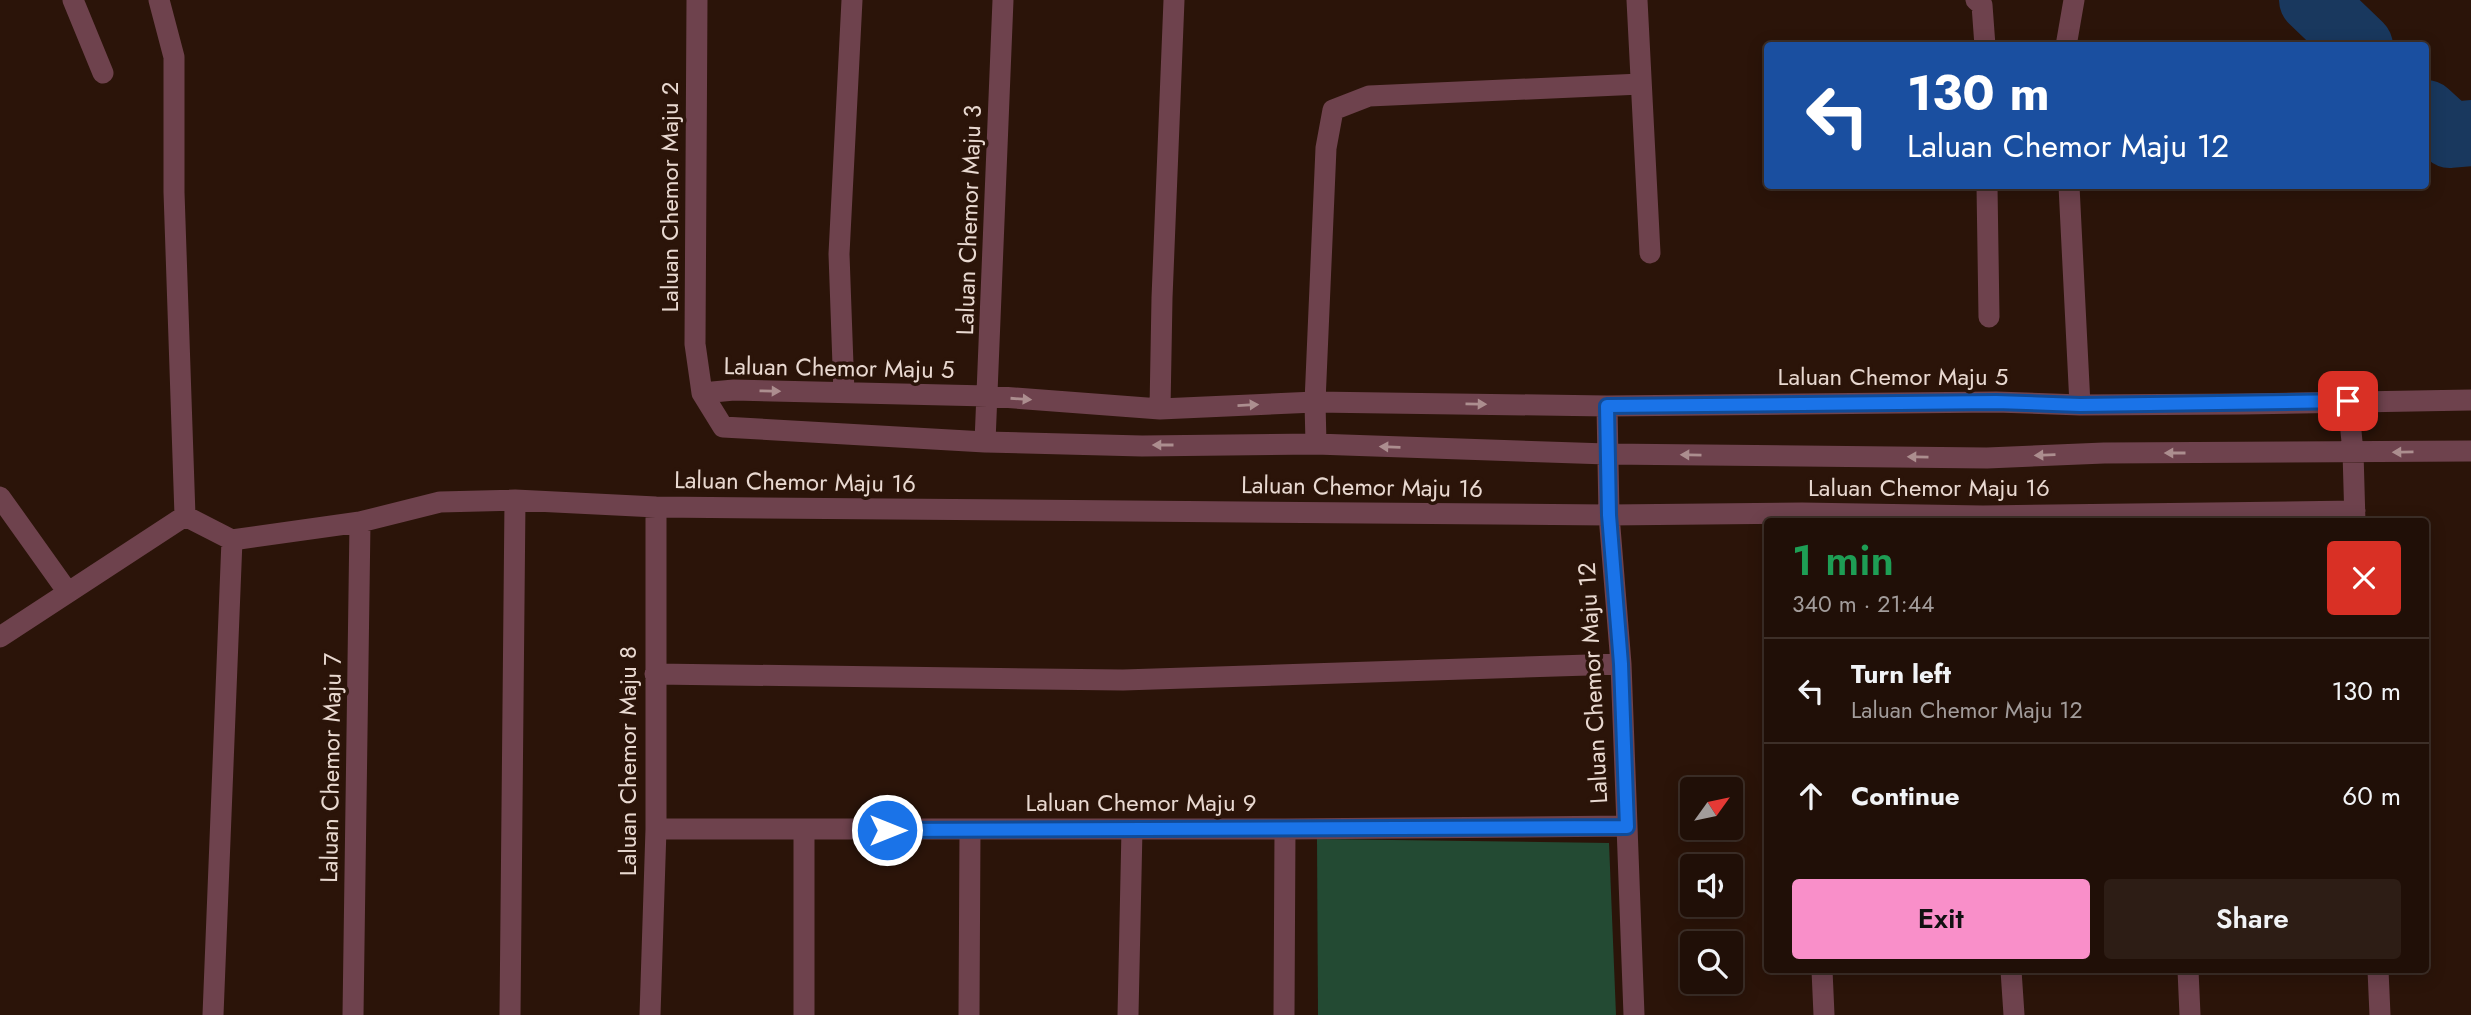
<!DOCTYPE html>
<html lang="en">
<head>
<meta charset="utf-8">
<style>
  :root { --surface:#200f07; --page:#2d1d15; --text:#f1f3f6; --muted:#a29c9b; --line:#3d2f28; --accent:#f98fc9 }
  body { margin:0; font-family:Jost,sans-serif; background:var(--page); color:var(--text); height:100vh; display:flex; flex-direction:column; font-size:26px; white-space:nowrap }
  * { box-sizing:border-box; margin:0 }
  p { font-size:23px; color:var(--muted) }
  .icon { flex:none; width:38px; height:38px; fill:none; stroke:currentColor; stroke-width:2; stroke-linecap:round; stroke-linejoin:round }
  .map { position:relative; flex:1; overflow:hidden }
  .side { position:absolute; left:1764px; top:518px; width:665px; height:455px; display:flex; flex-direction:column; background:var(--surface); border-radius:7px; box-shadow:0 4px 18px #0003,0 0 0 2px var(--line) }
  .side>* { flex:none }
  .hud { position:absolute; left:1764px; top:42px; width:665px; height:147px; border-radius:7px; box-shadow:0 4px 18px #0003,0 0 0 2px var(--line); background:#1a4fa0; color:#fff; overflow:hidden }
  .needle { width:46px; rotate:57deg }
  .fabs { position:absolute; left:1680px; top:777px; display:grid; gap:14px }
  .fabs a { display:grid; place-items:center; width:63px; height:63px; border-radius:7px; background:var(--surface); box-shadow:0 4px 18px #0003,0 0 0 2px var(--line); font-size:35px }
  .pin { position:absolute; display:grid; place-items:center; width:60px; height:60px; color:#fff; margin:-30px; border-radius:14px; box-shadow:0 4px 10px #0006 }
  .me { position:absolute; width:77px; margin:-38px; rotate:90deg; stroke-linejoin:round; filter:drop-shadow(0 0 5px #0008) }
  .turn { display:flex; align-items:center; gap:24px; height:147px; padding:0 28px; font-size:32px }
  .turn .icon { width:91px; height:91px; stroke-width:2.5 }
  .turn b { display:block; font-size:49px; line-height:60px }
  .round { display:grid; place-items:center; flex:none; width:74px; height:74px; border-radius:7px; background:var(--page) }
  .overview { display:flex; align-items:center; justify-content:space-between; height:119px; padding:0 28px }
  h1 { font-size:42px; font-weight:600; line-height:52px; color:#1e9e55 }
  .cta { display:flex; gap:14px; margin-top:auto; padding:14px 28px }
  .cta a { flex:1; height:80px; border-radius:7px; background:var(--accent); color:#111; font-size:28px; font-weight:600; line-height:80px; text-align:center }
  .cta a+a { background:var(--page); color:var(--text) }
  ul { padding:0; list-style:none }
  li { display:flex; align-items:center; gap:21px; height:105px; padding:0 28px; border-top:2px solid var(--line) }
  li div { flex:1 }
  li b { display:block; font-size:26px }
  li em { font-style:normal }
  .map>svg:first-child { display:block }
  .green { fill:#234a33 }
  .lines { fill:none; stroke-linecap:round; stroke-linejoin:round }
  .river { stroke:#19385e; stroke-width:66 }
  .minor { stroke:#6e424d; stroke-width:21 }
  .oneway { fill:#ac8e8f }
  .route-casing { stroke:#114b97; stroke-width:18 }
  .route { stroke:#1a73e8; stroke-width:12 }
  .labels { text-anchor:middle; stroke-width:7; stroke-linejoin:round; paint-order:stroke }
  .street-label { font-size:24px; fill:#e9d9d1; stroke:#2b1409 }
</style>
</head>
<body>
<div class="map">
<svg width="2471" height="1015" viewBox="0 0 2471 1015">
  <rect width="100%" height="100%" fill="#2b1409"/>
  <path class="green" d="M1317 839 1609 843 1616 1015H1318Z"/>
  <g class="lines">
    <path class="river" d="M2312 0 2360 46
      M2426 113 2450 135 2471 133"/>
    <path class="minor" d="M73 0 103 73
      M159 0 174 57V192L185 516
      M697 0 695 344 702 393 723 427 985 442 1142 446 1316 444 1607 454 1987 458 2104 453 2471 451
      M1637 0 1650 253
      M1976 0 1982 5 1985 46
      M2066 46 2074 0
      M1987 186 1989 317
      M2069 186 2080 405
      M702 393 734 390 988 396 1160 409 1315 402 1607 406 1996 402 2080 405 2243 404 2471 400
      M844 393 839 254 852 0
      M2348 401 2353 452 2355 522
      M1607 406 1609 515 1621 664 1634 1015
      M1160 409 1162 298 1174 0
      M985 442 1003 0
      M1316 444 1315 402 1326 148 1333 110 1369 96 1641 84
      M0 497 67 591
      M0 637 185 516 232 540 360 522 440 502 515 500 656 507 1609 515 1802 513 1983 516 2355 511
      M655 674 1123 680 1621 664
      M656 829H1285L1627 826
      M1822 970 1824 1015
      M2011 970 2014 1015
      M2188 970 2190 1015
      M2378 970 2380 1015
      M213 1015 232 540
      M353 1015 360 522
      M510 1015 515 500
      M650 1015 656 829V507
      M804 1015V830
      M969 1015 970 829
      M1128 1015 1132 829
      M1284 1015 1285 829"/>
  </g>
  <defs><path id="oneway-solid" d="M-6-.8H1V-3.2L6.5 0L1 3.2V.8H-6Z" transform="scale(1.75)"/></defs>
  <g class="oneway">
    <use href="#oneway-solid" transform="translate(770 391) rotate(1)"/>
    <use href="#oneway-solid" transform="translate(1021 399) rotate(4)"/>
    <use href="#oneway-solid" transform="translate(1476 404) rotate(1)"/>
    <use href="#oneway-solid" transform="translate(1248 405) rotate(-3)"/>
    <use href="#oneway-solid" transform="translate(1163 445) rotate(180)"/>
    <use href="#oneway-solid" transform="translate(1390 447) rotate(-178)"/>
    <use href="#oneway-solid" transform="translate(2403 452) rotate(179)"/>
    <use href="#oneway-solid" transform="translate(2175 453) rotate(180)"/>
    <use href="#oneway-solid" transform="translate(1691 455) rotate(-179)"/>
    <use href="#oneway-solid" transform="translate(2045 455) rotate(178)"/>
    <use href="#oneway-solid" transform="translate(1918 457) rotate(-179)"/>
  </g>
  <g class="lines">
    <g class="route-casing">
      <path id="route" d="M887 830 1627 827 1621 664 1609 515 1607 406 1996 402 2080 405 2348 401"/>
    </g>
    <use href="#route" class="route"/>
  </g>
  <g class="labels">
    <g class="street-label">
      <text transform="translate(670 197) rotate(-90)" y="8">Laluan Chemor Maju 2</text>
      <text transform="translate(969 220) rotate(-88)" y="8">Laluan Chemor Maju 3</text>
      <text transform="translate(839 368) rotate(1)" y="8">Laluan Chemor Maju 5</text>
      <text x="1893" y="385">Laluan Chemor Maju 5</text>
      <text transform="translate(795 482) rotate(1)" y="8">Laluan Chemor Maju 16</text>
      <text transform="translate(1362 487) rotate(1)" y="8">Laluan Chemor Maju 16</text>
      <text x="1929" y="496">Laluan Chemor Maju 16</text>
      <text transform="translate(1593 683) rotate(-93)" y="8">Laluan Chemor Maju 12</text>
      <text transform="translate(628 761) rotate(-90)" y="8">Laluan Chemor Maju 8</text>
      <text transform="translate(331 768) rotate(-89)" y="8">Laluan Chemor Maju 7</text>
      <text x="1141" y="811">Laluan Chemor Maju 9</text>
    </g>
  </g>
</svg>
<div class="fabs">
<a><svg class="needle" viewBox="-14 -14 28 28"><path d="M0-13l5 13h-10z" fill="#e53935"/><path d="M0 13l5-13h-10z" fill="#a29c9b"/></svg></a>
<a><svg class="icon" aria-label="sound" viewBox="0 0 24 24"><path d="M4 9h4l5-4v14l-5-4H4zM17 9q2 3 0 6"/></svg></a>
<a><svg class="icon" aria-label="search" viewBox="0 0 24 24"><circle cx="10" cy="10" r="6"/><path d="M15 15l6 6"/></svg></a>
</div>
<div class="pin" style="left:2348px;top:401px;background:#d93025"><svg class="icon" aria-label="arrive" viewBox="0 0 24 24"><path d="M6 21V4h12l-3 4 3 4H6"/></svg></div>
<svg class="me" style="left:887px;top:830px" viewBox="-20 -20 40 40"><circle r="17" fill="#1a73e8" stroke="#fff" stroke-width="3"/><path d="M0-11L8 9 0 5-8 9z" fill="#fff"/></svg>
<div class="hud">
<div class="turn"><svg class="icon" aria-label="left" viewBox="0 0 24 24"><path d="M17 20v-9H6M10 6l-5 5 5 5"/></svg><div><b>130 m</b>Laluan Chemor Maju 12</div></div>
</div>
<section class="side">
<div class="overview"><div><h1>1 min</h1><p>340 m · 21:44</p></div><a class="round" style="background:#d93025;color:#fff"><svg class="icon" aria-label="close" viewBox="0 0 24 24"><path d="M6 6l12 12M18 6L6 18"/></svg></a></div>
<ul>
<li><svg class="icon" aria-label="left" viewBox="0 0 24 24"><path d="M17 20v-9H6M10 6l-5 5 5 5"/></svg><div><b>Turn left</b><p>Laluan Chemor Maju 12</p></div><em>130 m</em></li>
<li><svg class="icon" aria-label="ahead" viewBox="0 0 24 24"><path d="M12 20V5M6 11l6-6 6 6"/></svg><div><b>Continue</b></div><em>60 m</em></li>
</ul>
<div class="cta"><a>Exit</a><a>Share</a></div>
</section>
</div>
</body>
</html>
